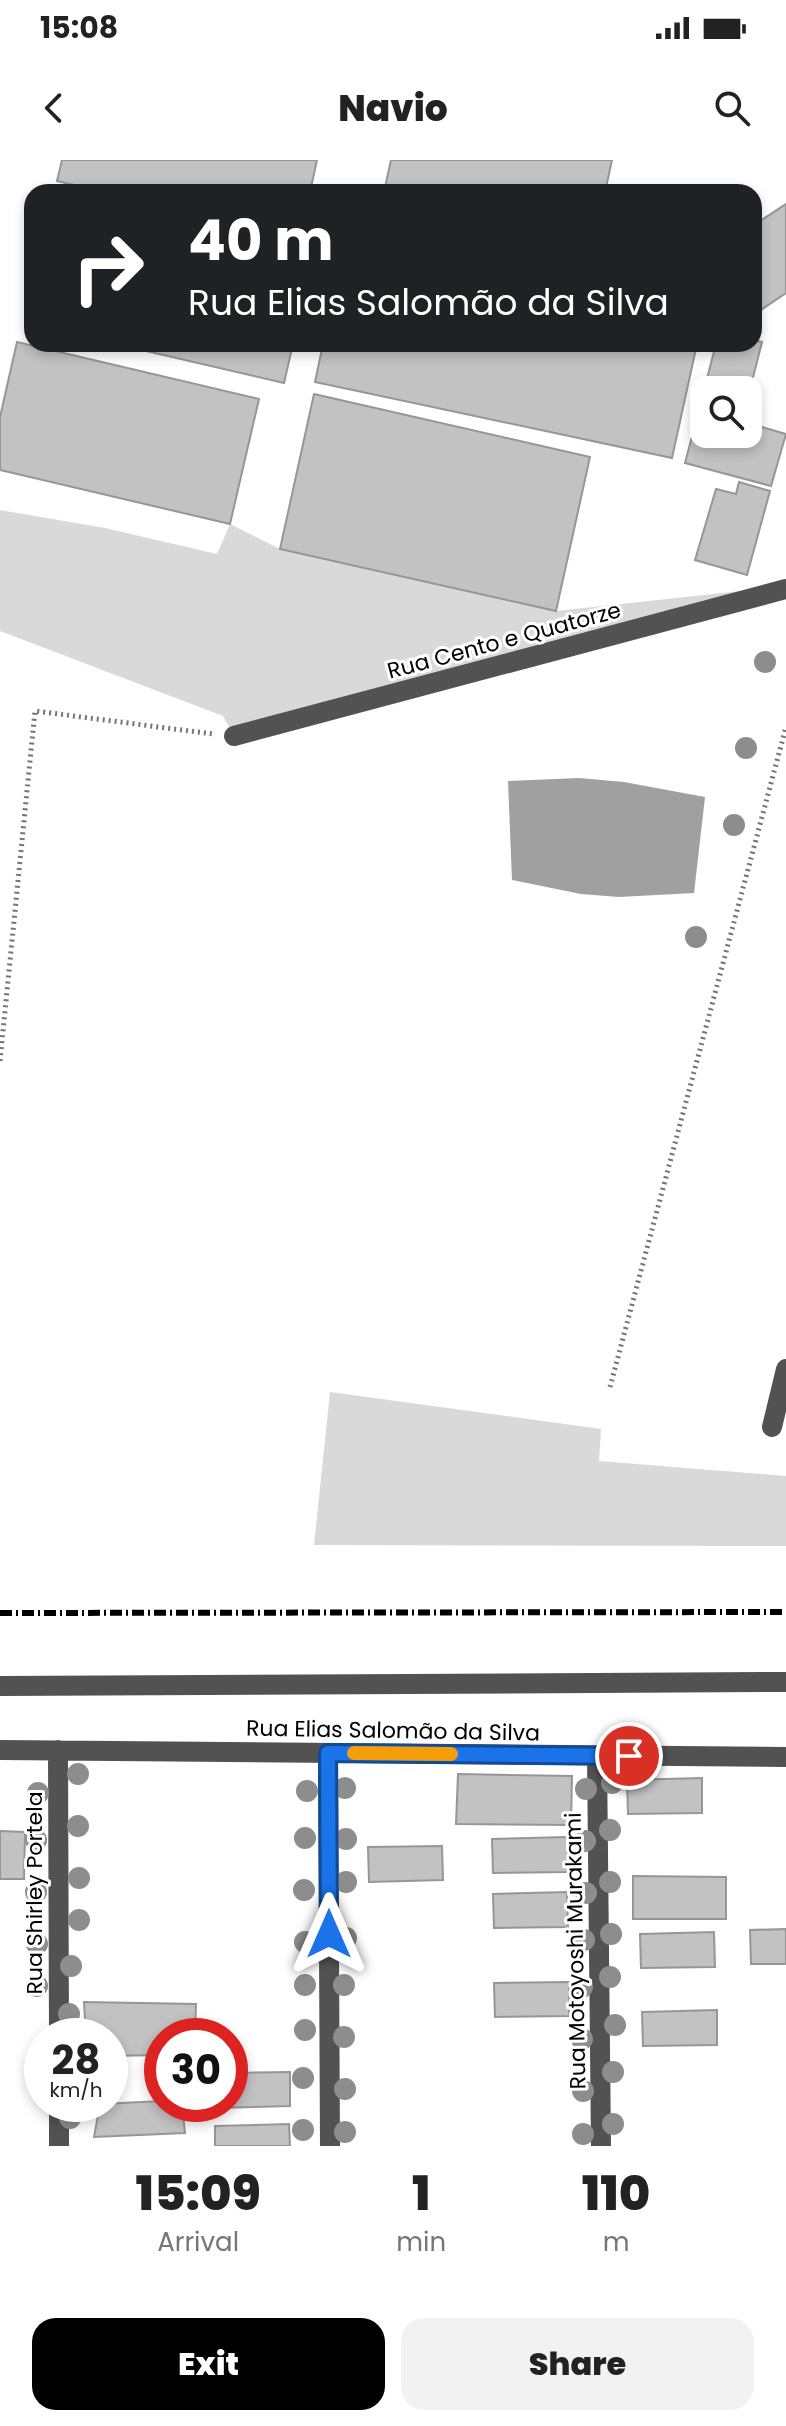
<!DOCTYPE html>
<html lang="en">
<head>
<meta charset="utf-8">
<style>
  :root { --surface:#fff; --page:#f2f2f2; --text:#222; --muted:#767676; --accent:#000 }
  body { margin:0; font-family:Poppins,sans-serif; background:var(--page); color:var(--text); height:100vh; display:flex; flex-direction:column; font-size:30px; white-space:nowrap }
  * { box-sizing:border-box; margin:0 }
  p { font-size:26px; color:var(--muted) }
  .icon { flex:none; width:44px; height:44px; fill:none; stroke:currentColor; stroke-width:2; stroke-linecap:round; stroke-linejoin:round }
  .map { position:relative; height:1986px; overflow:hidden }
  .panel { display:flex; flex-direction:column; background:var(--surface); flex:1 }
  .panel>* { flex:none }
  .hud { position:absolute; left:24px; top:24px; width:738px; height:168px; border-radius:24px; box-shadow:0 4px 12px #0003; background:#202124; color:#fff; overflow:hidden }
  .controls { position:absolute; left:690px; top:216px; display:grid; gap:16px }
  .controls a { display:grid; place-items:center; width:72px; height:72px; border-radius:16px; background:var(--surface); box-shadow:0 4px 12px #0003; font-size:40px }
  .speed { position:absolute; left:24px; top:1858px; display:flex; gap:16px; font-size:40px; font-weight:700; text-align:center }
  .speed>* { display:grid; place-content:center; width:104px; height:104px; border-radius:50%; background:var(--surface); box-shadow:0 4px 12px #0003; line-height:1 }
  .speed small { font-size:20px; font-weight:400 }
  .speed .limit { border:12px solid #d22; background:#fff; color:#111 }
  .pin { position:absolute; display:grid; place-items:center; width:68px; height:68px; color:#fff; margin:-34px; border:4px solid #fff; border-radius:50%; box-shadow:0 2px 8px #0007 }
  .me { position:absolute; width:88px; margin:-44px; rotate:0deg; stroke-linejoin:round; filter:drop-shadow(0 0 6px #0008) }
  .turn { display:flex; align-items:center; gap:28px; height:168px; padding:0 32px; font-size:36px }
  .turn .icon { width:104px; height:104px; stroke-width:2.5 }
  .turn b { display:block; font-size:56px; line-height:68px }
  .eta { display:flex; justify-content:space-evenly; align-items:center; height:136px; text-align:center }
  .eta b { font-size:48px; font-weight:800; line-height:56px }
  .cta { display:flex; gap:16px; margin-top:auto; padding:16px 32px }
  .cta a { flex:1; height:92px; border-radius:24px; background:var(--accent); color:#fff; font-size:32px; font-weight:800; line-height:92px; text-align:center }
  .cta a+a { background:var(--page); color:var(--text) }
  .status { display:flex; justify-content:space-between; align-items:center; height:56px; padding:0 40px; background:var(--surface); direction:ltr }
  .status svg { height:22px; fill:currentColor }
  header { display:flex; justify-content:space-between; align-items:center; height:104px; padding:0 32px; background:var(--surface); font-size:36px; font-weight:800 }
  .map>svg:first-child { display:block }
  .green { fill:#d9d9d9 }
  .water { fill:#a0a0a0 }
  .building { fill:#c2c2c2; stroke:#969696; stroke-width:2 }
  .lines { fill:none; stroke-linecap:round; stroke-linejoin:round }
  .path { stroke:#747474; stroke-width:5; stroke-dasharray:2 4; stroke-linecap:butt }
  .minor { stroke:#525252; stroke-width:20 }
  .rail { stroke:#000; stroke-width:6; stroke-dasharray:12 4 2 4; stroke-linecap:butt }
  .tree { fill:#8d8d8d }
  .route-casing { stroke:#114b97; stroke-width:20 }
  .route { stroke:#1a73e8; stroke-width:14 }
  .slow { stroke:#f59e0b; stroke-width:14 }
  .labels { text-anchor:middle; stroke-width:6; stroke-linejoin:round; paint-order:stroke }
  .street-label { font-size:22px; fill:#000; stroke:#fff }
</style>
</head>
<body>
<div class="status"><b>15:08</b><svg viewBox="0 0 49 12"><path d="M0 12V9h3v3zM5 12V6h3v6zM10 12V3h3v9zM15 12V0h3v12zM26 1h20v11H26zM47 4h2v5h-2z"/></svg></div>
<header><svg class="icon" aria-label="back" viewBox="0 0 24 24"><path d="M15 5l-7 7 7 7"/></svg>Navio<svg class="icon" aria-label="search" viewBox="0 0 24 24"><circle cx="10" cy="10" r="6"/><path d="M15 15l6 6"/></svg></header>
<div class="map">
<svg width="786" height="1986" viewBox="0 0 786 1986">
  <rect width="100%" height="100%" fill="#fff"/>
  <path class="green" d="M0 350 105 368 217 394 230 364 280 389 556 451 786 426 234 576 223 556 0 471Z
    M330 1232 601 1269 599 1301 786 1316V1386L314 1385Z"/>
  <path class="water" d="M579 618 624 622 705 637 694 733 619 737 581 734 512 720 508 621Z"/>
  <path class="building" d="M62 0H317L310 32H103L57 21Z
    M391 0H612L605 32H384Z
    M786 44V133L761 150 754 139V65Z
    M754 180 762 182 748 237V230H704L716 184H754Z
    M17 182 259 239 230 364 0 310V257Z
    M116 184H293L284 223Z
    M323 184H697L672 298 315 222Z
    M704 231V274H748V263L786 274 771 326 685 303Z
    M314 234 590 297 556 451 280 389Z
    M739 322 770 331 747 415 695 400 716 329 736 334Z
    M458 1614 572 1616 571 1665 456 1664Z
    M702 1618V1653L628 1654 627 1620Z
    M0 1671 25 1672 24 1719H0Z
    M567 1677V1712L493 1713 492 1679Z
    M442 1686 443 1720 369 1722 368 1687Z
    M633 1716 726 1717V1759H633Z
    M567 1732 568 1767 494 1768 493 1734Z
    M786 1769V1804H751L750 1770Z
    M714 1772 715 1807 641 1808 640 1774Z
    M569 1822V1856L495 1857 494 1823Z
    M84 1842 196 1844 195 1876H162V1895L110 1896V1876H86Z
    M717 1850V1885L643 1886 642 1852Z
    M290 1912V1946L216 1948V1944H230V1913Z
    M162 1941V1944H182L185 1973 94 1977 100 1944Z
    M289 1964 290 1986H215V1966Z"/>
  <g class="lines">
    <path class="path" d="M0 901 35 551 213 574
      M610 1227 786 567"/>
    <path class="minor" d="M234 576 786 429
      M772 1267 786 1209
      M0 1526 786 1522
      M0 1590 786 1597
      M58 1590 59 1876
      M328 1593 330 1986
      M597 1596 601 1986
      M59 1944V1986"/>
    <path class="rail" d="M0 1453 786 1452"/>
  </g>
  <g class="tree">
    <circle cx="765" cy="502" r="11"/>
    <circle cx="746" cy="588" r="11"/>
    <circle cx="734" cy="665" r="11"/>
    <circle cx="696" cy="777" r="11"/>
    <circle cx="78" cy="1614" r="11"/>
    <circle cx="612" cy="1623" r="11"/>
    <circle cx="345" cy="1628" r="11"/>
    <circle cx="586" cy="1629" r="11"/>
    <circle cx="307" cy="1631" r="11"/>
    <circle cx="38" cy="1633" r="11"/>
    <circle cx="78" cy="1666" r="11"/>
    <circle cx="610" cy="1670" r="11"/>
    <circle cx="305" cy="1678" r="11"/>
    <circle cx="346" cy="1679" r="11"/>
    <circle cx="36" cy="1680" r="11"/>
    <circle cx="585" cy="1681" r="11"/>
    <circle cx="79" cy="1718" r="11"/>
    <circle cx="346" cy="1722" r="11"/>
    <circle cx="610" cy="1722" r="11"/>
    <circle cx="304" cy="1730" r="11"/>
    <circle cx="36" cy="1732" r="11"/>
    <circle cx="586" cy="1733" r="11"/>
    <circle cx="79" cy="1760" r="11"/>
    <circle cx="611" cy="1774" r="11"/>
    <circle cx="346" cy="1778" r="11"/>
    <circle cx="584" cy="1780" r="11"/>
    <circle cx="305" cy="1782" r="11"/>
    <circle cx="37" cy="1784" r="11"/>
    <circle cx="71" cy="1806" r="11"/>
    <circle cx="610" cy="1817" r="11"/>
    <circle cx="305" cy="1825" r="11"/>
    <circle cx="344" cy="1825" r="11"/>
    <circle cx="37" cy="1826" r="11"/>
    <circle cx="582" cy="1827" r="11"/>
    <circle cx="69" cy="1854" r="11"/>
    <circle cx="615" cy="1865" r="11"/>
    <circle cx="305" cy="1870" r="11"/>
    <circle cx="344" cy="1877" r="11"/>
    <circle cx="582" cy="1879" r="11"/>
    <circle cx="613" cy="1912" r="11"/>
    <circle cx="303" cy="1918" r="11"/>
    <circle cx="345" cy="1929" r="11"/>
    <circle cx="583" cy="1931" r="11"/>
    <circle cx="70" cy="1958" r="11"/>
    <circle cx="613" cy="1964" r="11"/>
    <circle cx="303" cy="1970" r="11"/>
    <circle cx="345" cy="1972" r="11"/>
    <circle cx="583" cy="1974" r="11"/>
  </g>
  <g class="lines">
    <g class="route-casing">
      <path id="route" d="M329 1774 328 1593 629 1596"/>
    </g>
    <use href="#route" class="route"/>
    <path class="slow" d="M354 1593 451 1594"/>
  </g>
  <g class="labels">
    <g class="street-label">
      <text transform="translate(504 480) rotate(-15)" y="8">Rua Cento e Quatorze</text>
      <text transform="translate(393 1570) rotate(1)" y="8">Rua Elias Salomão da Silva</text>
      <text transform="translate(34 1733) rotate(-90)" y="8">Rua Shirley Portela</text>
      <text transform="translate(575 1791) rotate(-91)" y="8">Rua Motoyoshi Murakami</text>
    </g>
  </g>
</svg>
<div class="controls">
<a><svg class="icon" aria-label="search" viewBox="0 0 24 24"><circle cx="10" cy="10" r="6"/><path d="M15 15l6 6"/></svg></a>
</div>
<div class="speed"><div>28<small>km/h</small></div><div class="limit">30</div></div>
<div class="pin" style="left:629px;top:1596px;background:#d93025"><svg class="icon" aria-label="arrive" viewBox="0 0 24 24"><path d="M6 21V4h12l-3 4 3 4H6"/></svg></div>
<svg class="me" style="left:329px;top:1774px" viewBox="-20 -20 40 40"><path d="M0-17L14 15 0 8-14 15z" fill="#1a73e8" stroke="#fff" stroke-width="4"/></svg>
<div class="hud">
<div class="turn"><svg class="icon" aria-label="right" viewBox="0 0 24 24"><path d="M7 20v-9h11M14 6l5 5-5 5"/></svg><div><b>40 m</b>Rua Elias Salomão da Silva</div></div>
</div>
</div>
<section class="panel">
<div class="eta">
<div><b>15:09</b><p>Arrival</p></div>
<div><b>1</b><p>min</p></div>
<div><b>110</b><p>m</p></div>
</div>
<div class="cta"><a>Exit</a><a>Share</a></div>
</section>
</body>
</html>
